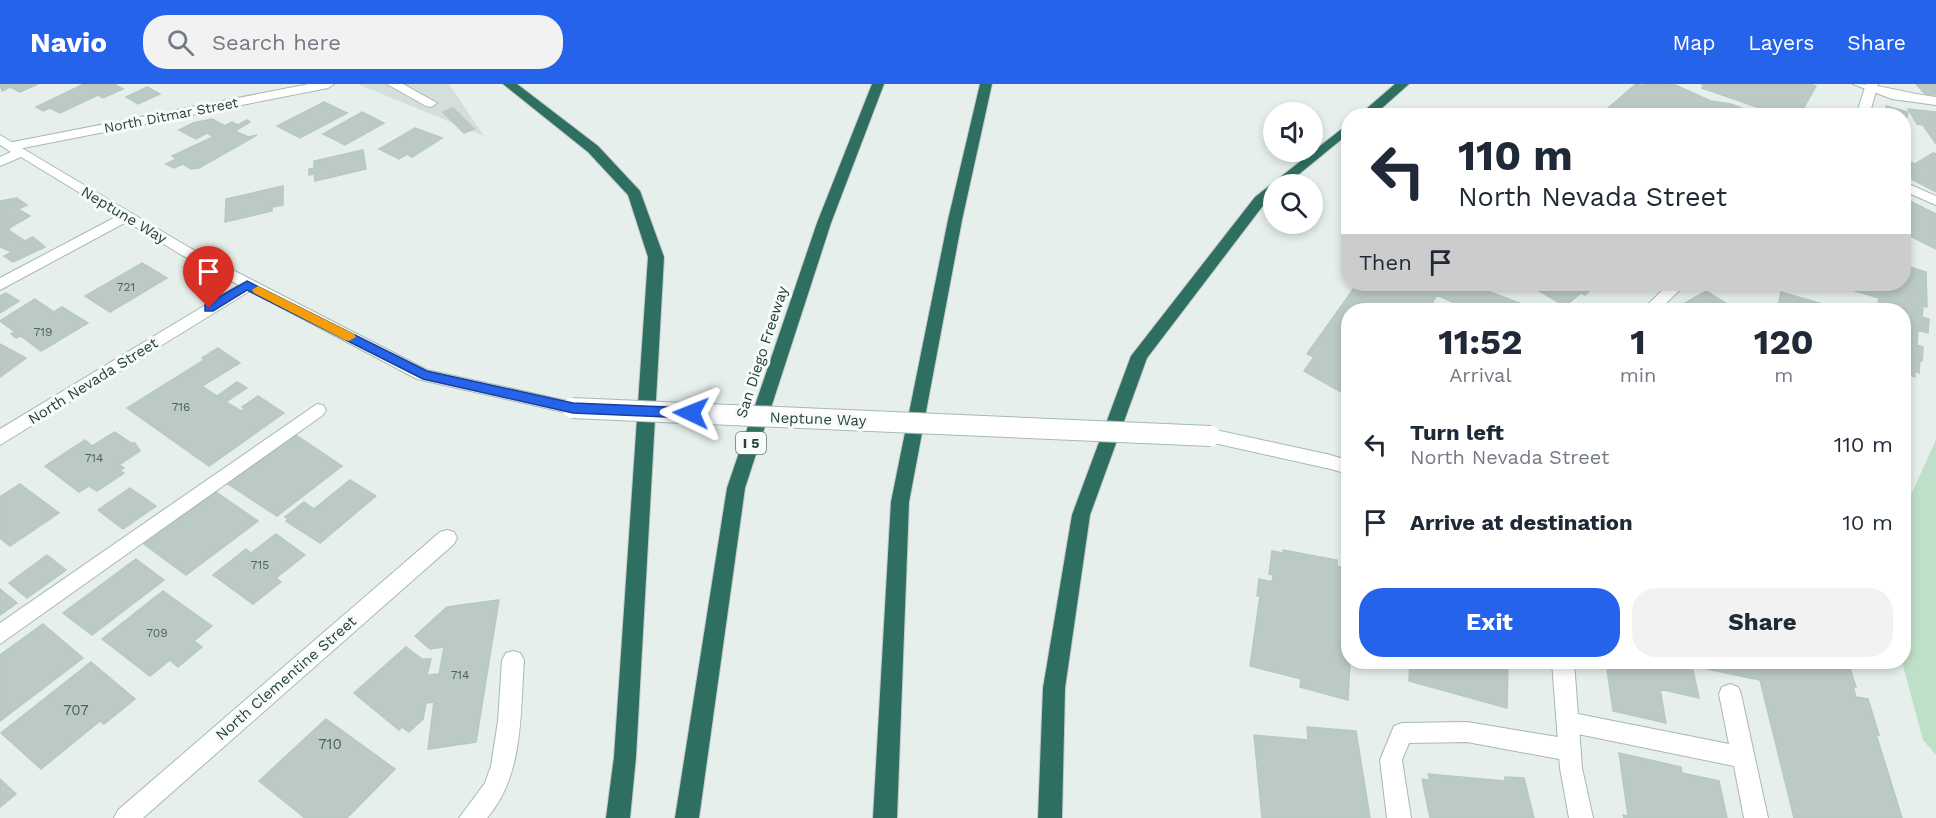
<!DOCTYPE html>
<html lang="en">
<head>
<meta charset="utf-8">
<style>
  :root { --surface:#fff; --page:#f2f2f3; --text:#1f2937; --muted:#747a83; --accent:#2563eb }
  body { margin:0; font-family:"Work Sans",sans-serif; background:var(--page); color:var(--text); height:100vh; display:flex; flex-direction:column; font-size:22px; white-space:nowrap }
  * { box-sizing:border-box; margin:0 }
  p { font-size:20px; color:var(--muted) }
  .icon { flex:none; width:33px; height:33px; fill:none; stroke:currentColor; stroke-width:2; stroke-linecap:round; stroke-linejoin:round }
  .map { position:relative; flex:1; overflow:hidden }
  .panel { position:absolute; left:1341px; top:219px; width:570px; height:366px; display:flex; flex-direction:column; background:var(--surface); border-radius:24px; box-shadow:0 3px 9px #0003 }
  .panel>* { flex:none }
  .hud { position:absolute; left:1341px; top:24px; width:570px; height:183px; border-radius:24px; box-shadow:0 3px 9px #0003; background:#fff; color:var(--text); overflow:hidden }
  .buttons { position:absolute; left:1263px; top:18px; display:grid; gap:12px }
  .buttons a { display:grid; place-items:center; width:60px; height:60px; border-radius:50%; background:var(--surface); box-shadow:0 3px 9px #0003; font-size:30px }
  .pin { position:absolute; display:grid; place-items:center; width:51px; height:51px; color:#fff; margin:-62px -26px; border-radius:50% 50% 50% 0; rotate:-45deg; box-shadow:0 0 6px #0007 }
  .pin .icon { rotate:45deg }
  .me { position:absolute; width:66px; margin:-33px; rotate:272deg; stroke-linejoin:round; filter:drop-shadow(0 0 4px #0008) }
  .turn { display:flex; align-items:center; gap:21px; height:126px; padding:0 18px; font-size:27px }
  .turn .icon { width:78px; height:78px; stroke-width:2.5 }
  .turn b { display:block; font-size:42px; line-height:51px }
  .then { display:flex; align-items:center; height:57px; padding:0 18px; background:#0003; gap:12px; font-size:22px }
  .eta { display:flex; justify-content:space-evenly; align-items:center; height:102px; text-align:center }
  .eta b { font-size:36px; font-weight:700; line-height:42px }
  .button { display:flex; gap:12px; margin-top:auto; padding:12px 18px }
  .button a { flex:1; height:69px; border-radius:24px; background:var(--accent); color:#fff; font-size:24px; font-weight:700; line-height:69px; text-align:center }
  .button a+a { background:var(--page); color:var(--text) }
  ul { padding:0; list-style:none }
  li { display:flex; align-items:center; gap:18px; height:78px; padding:0 18px }
  li div { flex:1 }
  li b { display:block; font-size:22px }
  li em { font-style:normal }
  header { display:flex; align-items:center; gap:36px; box-sizing:border-box; height:84px; padding:0 30px; background:var(--accent); color:#fff }
  header strong { font-size:28px }
  nav { display:flex; gap:33px; margin-inline-start:auto; font-size:21px }
  .search { width:420px; height:54px; background:var(--page); display:flex; align-items:center; gap:15px; box-sizing:border-box; padding:0 21px; border-radius:24px; color:var(--muted); font-size:22px }
  .map>svg:first-child { display:block }
  .built { fill:#d4dfda }
  .green { fill:#bfe0c8 }
  .building { fill:#bbcac4; stroke:#b8c9c2; stroke-width:1.5 }
  .lines { fill:none; stroke-linecap:round; stroke-linejoin:round }
  .lane-casing { stroke:#a8b8b2; stroke-width:2 }
  .street-casing { stroke:#a8b8b2; stroke-width:2 }
  .secondary-casing { stroke:#a4bbb3; stroke-width:2 }
  .highway-casing { stroke:#c2cac8; stroke-width:2 }
  .lane { fill:#fff; fill-rule:evenodd }
  .street { fill:#fff; fill-rule:evenodd }
  .secondary { fill:#fff; fill-rule:evenodd }
  .highway { fill:#2f6f62; fill-rule:evenodd }
  .secondary-bridge-casing { stroke:#a4bbb3; stroke-width:22; stroke-linecap:butt }
  .secondary-bridge { stroke:#fff; stroke-width:20 }
  .route { fill:#2563eb; stroke:#184099; stroke-width:1.5 }
  .slow { fill:#f59e0b }
  .labels { text-anchor:middle; stroke-width:6; stroke-linejoin:round; paint-order:stroke }
  .number-label { font-size:12px; fill:#4a645c }
  .far-street-label { font-size:14px; fill:#24423a; stroke:#f7fbf9 }
  .shield { fill:#f7fbf9; stroke:#637a73; stroke-width:1.5 }
  .shield-label { font-size:14px; font-weight:bold; fill:#24423a }
  .street-label { font-size:15px; fill:#24423a; stroke:#f7fbf9 }
  .near-number-label { font-size:15px; fill:#4a645c }
</style>
</head>
<body>
<header>
<strong>Navio</strong>
<div class="search"><svg class="icon" aria-label="search" viewBox="0 0 24 24"><circle cx="10" cy="10" r="6"/><path d="M15 15l6 6"/></svg>Search here</div>
<nav><a>Map</a><a>Layers</a><a>Share</a></nav>
</header>
<div class="map">
<svg width="1936" height="734" viewBox="0 0 1936 734">
  <rect width="100%" height="100%" fill="#e6efeb"/>
  <path class="built" d="M358 0H449L484 52Z"/>
  <path class="green" d="M1936 356V671L1923 656 1902 578 1904 426Z"/>
  <path class="building" d="M0 0H38L20 8 10 3 2 7Z
    M84 0H114L123 5 103 14 98 11 60 29 50 24 43 27 36 23Z
    M1636 0 1643 2V0L1675 1 1711 17 1731 20 1754 29 1704 32 1694 27 1688 32H1599Z
    M1701 0H1809L1816 2 1802 27 1800 26 1795 32H1783L1702 4 1704 1Z
    M1916 0H1936V11L1925 10Z
    M147 3 160 10 138 20 126 13Z
    M324 18 347 29 300 54 277 42Z
    M1886 22 1908 28 1905 41 1904 32H1884Z
    M453 24 474 45 464 49 443 28Z
    M1908 25 1936 28V60L1923 41 1917 40Z
    M362 28 384 39 345 61 323 50Z
    M212 35 225 42 232 38 238 41 247 36 250 38 235 47 248 53 257 51 199 84 191 85 183 80 174 84 166 80 176 75 172 72 213 53 207 49 196 55 179 46 193 39Z
    M415 44 442 54 412 73 407 70 399 75 379 65Z
    M363 66 366 85 315 97 314 90 309 91V85L314 84V77Z
    M1933 69 1936 70V108L1904 91V78L1906 76 1915 80Z
    M283 102V121L272 123V127L225 138 226 115Z
    M17 114 27 121 18 125 30 132 9 144 10 147 25 157 33 153 45 163 13 178 4 172 12 168 0 163V117Z
    M1904 114 1936 130V165L1904 149Z
    M142 179 167 194 110 228 85 212Z
    M1904 181 1926 188 1927 223 1923 222 1922 233 1929 235 1928 249 1918 246 1917 261 1923 263 1922 277 1920 276 1919 289 1915 287V293L1904 289V226H1877L1879 214 1831 200H1904Z
    M1357 200H1476L1477 203 1538 226H1470L1437 211 1428 226H1348V312L1304 287 1314 273 1307 270Z
    M1527 200H1596L1585 211 1581 209 1565 222Z
    M1706 207 1727 220 1717 226H1697L1685 219Z
    M1781 208 1822 220 1838 226H1777Z
    M6 209 19 217 0 229V212Z
    M35 215 54 228 62 223 88 239 41 267 21 252 16 254 11 250 15 248 0 237Z
    M0 260 26 274 0 293Z
    M218 264 240 279 202 302 217 312 237 298 247 304 226 318 241 327 245 325 242 323 258 312 284 329 209 382 127 324 204 276 202 274Z
    M115 348 131 359H135L140 367 119 381 124 384 120 387 124 389 97 407 89 402 79 408 45 382 85 356 92 362Z
    M296 351 342 382 277 432 228 400Z
    M350 396 376 412 320 459 286 437 288 435 285 433 304 418 314 425Z
    M20 400 59 429 10 462 0 454V413Z
    M130 404 156 422 123 445 98 426Z
    M216 408 258 437 186 491 144 460Z
    M276 450 305 471 276 494 281 498 253 520 213 491 246 465 251 469Z
    M1283 466 1337 476V482L1348 485 1350 578 1348 616 1300 603 1301 595 1250 582 1260 512H1257L1259 495 1272 498 1273 491 1269 490 1272 467 1283 469Z
    M47 471 66 486 27 514 9 499Z
    M136 475 164 496 92 551 63 529Z
    M0 505 17 519 0 531Z
    M163 507 212 542 194 557 202 563 178 583 170 576 150 592 102 555Z
    M499 516 476 658 428 665 434 618 426 619 423 635 409 648 402 643 399 646 354 609 406 563 422 575H431L427 591 439 590 444 563 430 565 415 552 447 523Z
    M43 540 83 574 0 637V571Z
    M91 578 135 615 104 640 100 637 41 685 1 649Z
    M1410 578H1508L1507 624 1409 597Z
    M1606 578H1848L1856 603 1853 602 1856 613 1868 615 1879 651 1876 650 1902 734H1794L1760 596 1692 582 1699 614 1660 605 1666 639 1613 627Z
    M326 635 395 685 347 734H305L259 697Z
    M1307 643 1356 647 1370 734H1262L1254 651 1308 656Z
    M1619 669 1681 683 1682 689 1719 697 1727 734H1624L1623 731 1628 732Z
    M1428 690 1505 697V693L1524 694 1534 734H1430L1422 695 1430 696Z
    M0 695 16 710 0 723Z"/>
  <g class="lines">
    <g class="lane-casing">
      <path id="lane" d="M387 0H403L437 19 431 23 426 22Z
        M1853 0C1881 0 1908 10 1936 13V21L1892 15Z
        M1904 98 1936 112V121L1904 107Z
        M125 128 132 133 130 136 0 206V194Z
        M317 320 323 321 326 326 323 331 0 560V539Z
        M513 567 520 569 524 576C520 630 524 691 487 734H459L485 699 491 682 498 637 502 576 506 569Z
        M1730 600 1738 603 1741 610 1768 734H1744L1734 682 1568 648 1560 645 1557 638 1560 631 1568 628 1729 660 1719 610 1722 603Z
        M1467 638 1570 655 1578 659 1581 666 1578 673 1570 677 1467 658 1409 659 1402 676 1411 734H1387L1380 676 1394 642 1402 639Z"/>
    </g>
    <g class="street-casing">
      <path id="street" d="M309 0H334L328 4 13 66 6 62 13 58Z
        M1866 0H1878L1869 32H1856Z
        M247 196 253 197 255 201 253 205 0 361V345Z
        M1669 200H1686L1659 226H1642Z
        M1326 370 1348 376V390L1320 382 1317 377 1320 372Z
        M447 446 454 448 457 454 454 460 143 734H114L118 726 440 448Z
        M1552 578H1574L1582 684 1593 734H1569L1560 684Z"/>
    </g>
    <g class="secondary-casing">
      <path id="secondary" d="M0 51 190 164 427 286 572 318 578 319 581 324 578 329 572 330 417 295 180 170 21 73 0 82V73L11 68 0 61Z
        M1211 345 1326 370 1332 372 1335 377 1332 382 1326 384 1205 357 1202 352 1205 347Z"/>
    </g>
    <g class="highway-casing">
      <path id="highway" d="M503 0H517L598 62 640 107 664 173 636 673 630 734H606L614 673 648 173 628 111 588 68Z
        M872 0H884L831 139 745 404 699 734H675L727 404 817 139Z
        M980 0H992L962 136 909 418 897 734H873L891 418 948 136Z
        M1395 0H1409L1373 32H1358Z
        M1348 40V50L1287 100H1274V112L1265 119 1147 274 1090 431 1065 604 1062 734H1038L1043 604 1072 431 1131 272 1255 113Z"/>
    </g>
    <use href="#lane" class="lane"/>
    <use href="#street" class="street"/>
    <use href="#secondary" class="secondary"/>
    <use href="#highway" class="highway"/>
    <g class="secondary-bridge-casing">
      <path id="secondary-bridge" d="M572 324 1211 352"/>
    </g>
    <use href="#secondary-bridge" class="secondary-bridge"/>
  </g>
  <path class="route" d="M247 197 427 287 573 319 691 324 697 329 691 334 573 329 423 295 247 206 213 227H205V221Z"/>
  <path class="slow" d="M258 202 354 250 356 253 349 257 345 256 254 209 252 206Z"/>
  <g class="labels">
    <g class="number-label">
      <text x="126" y="207">721</text>
      <text x="43" y="252">719</text>
      <text x="181" y="327">716</text>
      <text x="94" y="378">714</text>
      <text x="260" y="485">715</text>
      <text x="157" y="553">709</text>
      <text x="460" y="595">714</text>
    </g>
    <g class="far-street-label">
      <text transform="translate(171 31) rotate(-11)" y="5">North Ditmar Street</text>
    </g>
    <rect class="shield" x="736" y="348" width="30" height="22" rx="4.5"/>
    <g class="shield-label">
      <text x="751" y="364">I 5</text>
    </g>
    <g class="street-label">
      <text transform="translate(124 131) rotate(31)" y="5">Neptune Way</text>
      <text transform="translate(762 268) rotate(-72)" y="5">San Diego Freeway</text>
      <text transform="translate(93 297) rotate(-32)" y="5">North Nevada Street</text>
      <text transform="translate(818 335) rotate(2)" y="5">Neptune Way</text>
      <text transform="translate(286 594) rotate(-41)" y="5">North Clementine Street</text>
    </g>
    <g class="near-number-label">
      <text x="76" y="631">707</text>
      <text x="330" y="665">710</text>
    </g>
  </g>
</svg>
<div class="buttons">
<a><svg class="icon" aria-label="sound" viewBox="0 0 24 24"><path d="M4 9h4l5-4v14l-5-4H4zM17 9q2 3 0 6"/></svg></a>
<a><svg class="icon" aria-label="search" viewBox="0 0 24 24"><circle cx="10" cy="10" r="6"/><path d="M15 15l6 6"/></svg></a>
</div>
<div class="pin" style="left:209px;top:224px;background:#d93025"><svg class="icon" aria-label="arrive" viewBox="0 0 24 24"><path d="M6 21V4h12l-3 4 3 4H6"/></svg></div>
<svg class="me" style="left:691px;top:329px" viewBox="-20 -20 40 40"><path d="M0-17L14 15 0 8-14 15z" fill="#2563eb" stroke="#fff" stroke-width="4"/></svg>
<div class="hud">
<div class="turn"><svg class="icon" aria-label="left" viewBox="0 0 24 24"><path d="M17 20v-9H6M10 6l-5 5 5 5"/></svg><div><b>110 m</b>North Nevada Street</div></div>
<div class="then">Then<svg class="icon" aria-label="arrive" viewBox="0 0 24 24"><path d="M6 21V4h12l-3 4 3 4H6"/></svg></div>
</div>
<section class="panel">
<div class="eta">
<div><b>11:52</b><p>Arrival</p></div>
<div><b>1</b><p>min</p></div>
<div><b>120</b><p>m</p></div>
</div>
<ul>
<li><svg class="icon" aria-label="left" viewBox="0 0 24 24"><path d="M17 20v-9H6M10 6l-5 5 5 5"/></svg><div><b>Turn left</b><p>North Nevada Street</p></div><em>110 m</em></li>
<li><svg class="icon" aria-label="arrive" viewBox="0 0 24 24"><path d="M6 21V4h12l-3 4 3 4H6"/></svg><div><b>Arrive at destination</b></div><em>10 m</em></li>
</ul>
<div class="button"><a>Exit</a><a>Share</a></div>
</section>
</div>
</body>
</html>
